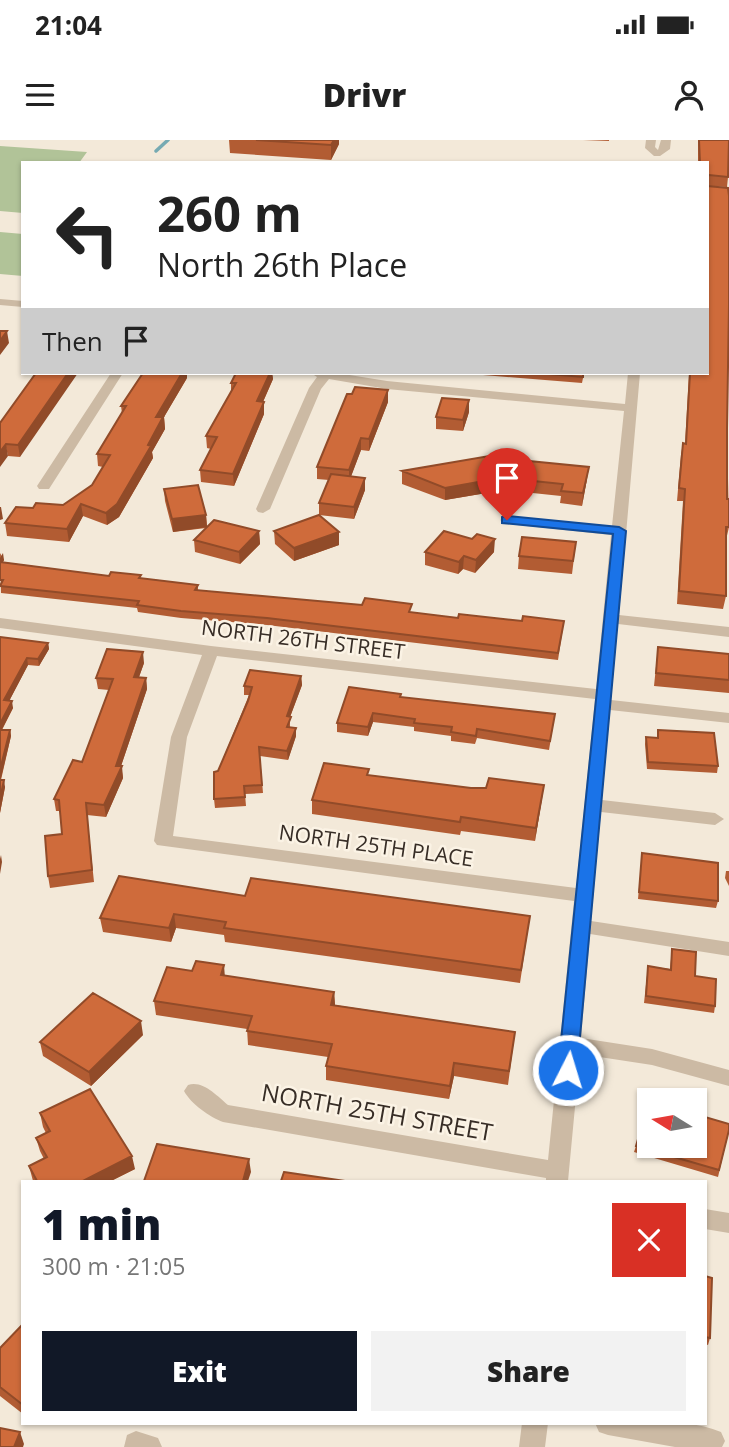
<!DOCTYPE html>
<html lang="en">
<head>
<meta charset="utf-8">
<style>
  :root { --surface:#fff; --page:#f2f2f2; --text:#222; --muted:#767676; --accent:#111827 }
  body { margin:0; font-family:"Open Sans",sans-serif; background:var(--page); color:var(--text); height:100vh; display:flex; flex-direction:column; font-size:26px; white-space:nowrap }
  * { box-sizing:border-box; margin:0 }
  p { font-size:23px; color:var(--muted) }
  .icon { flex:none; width:38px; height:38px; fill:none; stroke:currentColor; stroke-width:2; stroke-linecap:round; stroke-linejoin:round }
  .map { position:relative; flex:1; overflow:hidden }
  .panel { position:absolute; left:21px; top:1040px; width:686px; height:245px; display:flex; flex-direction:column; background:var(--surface); border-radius:0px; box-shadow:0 2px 5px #0004 }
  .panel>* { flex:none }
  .hud { position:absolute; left:21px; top:21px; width:688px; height:214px; border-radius:0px; box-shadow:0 2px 5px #0004; background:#fff; color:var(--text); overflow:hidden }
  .needle { width:46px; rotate:281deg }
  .controls { position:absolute; left:637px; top:948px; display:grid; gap:14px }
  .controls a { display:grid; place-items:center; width:70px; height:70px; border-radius:0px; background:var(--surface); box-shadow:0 2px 5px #0004; font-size:35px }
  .pin { position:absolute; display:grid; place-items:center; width:60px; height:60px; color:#fff; margin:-72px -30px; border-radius:50% 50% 50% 0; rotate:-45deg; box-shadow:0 0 7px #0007 }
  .pin .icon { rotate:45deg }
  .me { position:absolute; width:77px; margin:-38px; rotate:5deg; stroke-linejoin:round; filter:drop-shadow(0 0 5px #0008) }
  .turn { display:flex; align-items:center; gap:24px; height:147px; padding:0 21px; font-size:32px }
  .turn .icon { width:91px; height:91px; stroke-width:2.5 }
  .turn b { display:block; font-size:49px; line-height:60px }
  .then { display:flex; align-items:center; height:66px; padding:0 21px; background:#0003; gap:14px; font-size:26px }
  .round { display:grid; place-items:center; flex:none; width:74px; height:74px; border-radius:0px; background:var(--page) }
  .head { display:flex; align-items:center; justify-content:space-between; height:119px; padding:0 21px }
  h1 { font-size:42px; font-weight:800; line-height:52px; color:var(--accent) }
  .button { display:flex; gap:14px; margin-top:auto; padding:14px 21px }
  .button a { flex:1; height:80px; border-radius:0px; background:var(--accent); color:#fff; font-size:28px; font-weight:800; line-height:80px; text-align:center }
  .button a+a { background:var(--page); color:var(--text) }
  .status { display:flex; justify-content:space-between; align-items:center; height:49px; padding:0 35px; background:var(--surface); direction:ltr }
  .status svg { height:19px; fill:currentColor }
  header { display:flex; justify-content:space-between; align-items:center; height:91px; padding:0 21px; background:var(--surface); font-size:32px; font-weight:800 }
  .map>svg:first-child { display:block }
  .green { fill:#b1c398 }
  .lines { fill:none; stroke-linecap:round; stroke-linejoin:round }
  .stream { stroke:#76aab2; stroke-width:3.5 }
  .minor { fill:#ccbaa4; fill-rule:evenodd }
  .wall { fill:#b25c33 }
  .shaded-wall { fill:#914b29 }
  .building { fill:#cf6b3b; stroke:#914b29; stroke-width:2 }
  .route { fill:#1a73e8; stroke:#114b97; stroke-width:2 }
  .labels { text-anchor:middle; stroke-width:5; stroke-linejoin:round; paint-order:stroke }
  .street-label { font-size:21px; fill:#372d26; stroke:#fbf3e5 }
  .near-street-label { font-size:24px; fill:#372d26; stroke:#fbf3e5 }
</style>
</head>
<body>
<div class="status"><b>21:04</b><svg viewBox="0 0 49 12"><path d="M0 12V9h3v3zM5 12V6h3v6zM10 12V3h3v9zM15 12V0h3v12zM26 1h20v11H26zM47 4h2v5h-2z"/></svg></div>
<header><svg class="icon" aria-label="menu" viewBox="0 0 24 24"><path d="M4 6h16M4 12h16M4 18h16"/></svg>Drivr<svg class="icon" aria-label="person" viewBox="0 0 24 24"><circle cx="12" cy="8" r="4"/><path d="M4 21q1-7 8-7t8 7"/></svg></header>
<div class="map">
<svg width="729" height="1307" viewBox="0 0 729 1307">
  <rect width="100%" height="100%" fill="#f3e9d9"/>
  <path class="green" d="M0 6 87 12 79 23H23V73L0 71Z
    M0 92 23 94V136L0 134Z"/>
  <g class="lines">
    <path class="stream" d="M156 11 168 0"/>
    <path class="minor" d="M646 0H656L655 7 658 10 661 0H671L670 9 660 16H654L645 8Z
      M0 159 23 161V167L0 165Z
      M111 233H123L49 349H39L37 346Z
      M311 233H337L387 241 625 264 628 233H640L619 475 729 487V497L618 484 611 560 729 573V583L610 570 602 660 715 673 724 679 715 685 601 672 591 781 729 802V816L590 794 581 898 652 909 729 930V946L652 925 580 914 568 1041H546V1038L223 982C210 977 191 964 184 951L188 945C203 940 217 956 228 965L548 1020 574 761 157 705 154 701 171 597 202 515 0 488V478L211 506 596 549 611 395 507 384 500 380 507 376 612 386 624 271 387 249 329 239 321 249 270 369 263 373 258 372 256 369 309 248 317 237ZM217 516 595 559 576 748 173 696 187 597Z
      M705 1069 729 1073V1093L705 1089Z
      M522 1283H548L545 1307H519Z
      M595 1283C635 1281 684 1277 721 1292L725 1301 722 1307H675L608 1295 599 1292Z
      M136 1291 158 1298 162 1307H124L127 1295Z"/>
  </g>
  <path class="wall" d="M229 0H339V4L331 20 230 13Z
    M583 0H609V1Z
    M698 0H729L728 37 727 47 707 46 727 289 729 387 726 400V456L723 469 677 464 683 361H677L681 315 683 303 685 304 689 234 684 233H707V23H698Z
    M36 233 20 317 8 316 0 283Z
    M236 233H272L273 239 263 262 264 274 234 346 201 342 200 330 211 309 207 308 206 296 231 252V243Z
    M459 233H584L582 243Z
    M187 238 164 277 165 289 152 312 153 318 119 377 107 385 83 376 69 402 7 396 5 383 33 368 63 365 92 345 103 327 98 326 97 314 122 273 121 266Z
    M388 250V262L369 311 361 310 351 336 365 350 354 379 319 375V363L329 340 317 339V327L352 254Z
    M469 272 463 291 436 289V277Z
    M402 331 511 336 510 349 445 360 402 344Z
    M587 339 582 366 560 363 561 356 523 352 524 340Z
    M164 349 206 375 207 387 259 391 260 404 240 424 195 412 194 400 206 388 173 392 165 361Z
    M274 391 339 392V405L294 421 275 404Z
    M472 399 494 412 475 433 463 429 458 434 425 425V412Z
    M576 402 572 434 518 429 519 416Z
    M0 413 4 420 3 422 109 436 198 445V450L458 478 522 481H564L558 520 267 485 181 478 138 472 137 468 1 453Z
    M0 497 48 503 49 509 39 526 28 525 9 561 13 568 2 590H10L11 596 1 640 5 647 0 673Z
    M658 507 729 514V553L654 546Z
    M144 523 139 537 146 538 147 549 121 626 123 638 106 677 87 675 94 742 50 748 48 736 62 694 60 671H56L54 659 82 622 109 550 98 549 96 538Z
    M301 536 302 545 290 577V587L296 596 288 620 260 616 263 653 245 654 246 666 215 668 214 659 218 631 249 555H244V546Z
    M401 557 555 574 549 610 477 598 475 604 451 601V596L414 591V587L373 582 368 596 337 592V583Z
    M658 590 718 626 717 633 647 629 645 604 646 597 657 598Z
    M369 635 471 648 544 645 535 701 461 691 460 695 312 674V660Z
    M642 713 718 761 716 768 638 759Z
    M726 731H729V746L725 738Z
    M245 756 530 776 520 843 225 802 224 795 176 788 171 802 103 792 100 778Z
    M672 809 695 836 715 866 714 873 644 863 648 826 670 829Z
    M192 831 334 852 335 865 515 892 508 945 454 936 449 959 326 940V926L328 917 248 905 247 889 156 875 154 861Z
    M143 895 91 946 43 916 40 902Z
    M40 973 135 1029 111 1041H33L29 1026 44 1019 40 1011 36 998 46 993 43 987Z
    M729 990 718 1037 634 1012 636 1006Z
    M705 1136 710 1198 708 1205 705 1204Z
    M23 1184V1274L0 1256V1208Z"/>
  <path class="shaded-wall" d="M334 0H339V4L331 20V5Z
    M7 191 9 203 0 215V201Z
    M68 233H78L20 317 18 305Z
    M182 233H187V238L164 277 165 289 152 312 153 318 119 377 107 385 106 373 148 305 156 277Z
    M270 233H272L273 239 258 273 257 261Z
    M388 250V262L369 311V299Z
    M469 260V272L463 291V280Z
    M264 262V274L234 346 233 334Z
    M361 298V310L349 342V330Z
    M6 304 8 316 0 327V312Z
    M589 327 587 339 582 366 583 353Z
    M511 336 510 349 445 360V348Z
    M365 338V350L354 379V367Z
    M81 364 83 376 69 402 67 389Z
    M0 367H1L3 379 0 380Z
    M206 375 207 387 173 392 172 379Z
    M259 391 260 404 240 424 239 412Z
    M339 392V405L294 421V408Z
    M495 399 494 412 475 433 476 420Z
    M3 413 4 420 0 427V418Z
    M464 416 463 429 458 434 459 422Z
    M48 503 49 509 39 526 38 519Z
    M143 512 144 523 135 548 134 537Z
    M27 518 28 525 6 567 4 560Z
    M301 536 302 545 287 585V576Z
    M146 538 147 549 119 632 122 626 123 638 106 677 104 665 116 626Z
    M12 561 13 568 0 593V584Z
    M373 573V582L368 596V587Z
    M296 588V596L288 620 287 611Z
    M10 590 11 596 0 642V630Z
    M4 640 5 647 0 673V659Z
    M544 645 542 659 535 701 536 688Z
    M1 715 2 722 0 734V719Z
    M174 774 176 788 171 802 169 788Z
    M224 825 225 838 221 835Z
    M334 852 335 865H331Z
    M141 881 143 895 91 946 89 932Z
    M454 923V936L449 959 450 946Z
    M132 1016 135 1029 111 1041H83Z
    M249 1019 251 1032 248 1041H243Z
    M20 1292 24 1304 23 1307H14Z"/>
  <path class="building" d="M256 0H334L331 5Z
    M699 0H729L728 37 709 35 707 37V23H700Z
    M707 46 728 48 729 56V165L727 289V359H729V387H726V456L679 451 685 349 679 348 683 303 686 304 690 233H707Z
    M0 191H7L0 201Z
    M36 233H68L18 305 6 304 0 312V283Z
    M143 233H182L156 277H163L148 305 151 306 117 364 106 373 81 364 67 389 5 383 16 367 33 368 36 363 63 365 92 345 110 315 97 314 126 266H121Z
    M236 233H270L257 261 264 262 233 334 200 330 217 297 206 296 236 243H231Z
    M536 233H583V237Z
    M355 247 388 250 369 299 361 298 349 330 317 327 347 254H352Z
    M442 258 469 260 463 280 436 277Z
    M495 315 511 336 445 348 402 331Z
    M529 321 589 327 583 353 561 351 563 344 524 340Z
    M331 334 365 338 354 367 319 363Z
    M198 345 206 375 172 379 164 349Z
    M319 375 339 392 294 408 274 391Z
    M214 380 259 391 239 412 194 400Z
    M444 391 472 399 477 394 495 399 476 420 464 416 459 422 425 412Z
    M522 397 576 402 573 421 519 416Z
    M0 422 109 436 111 432 141 435 139 438 198 445 195 450 362 465 365 458 412 464 409 472 458 478 459 474 522 481 523 476 564 481 558 513 267 478 181 471 137 465 139 461 0 446 3 440H0Z
    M0 497 48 503 38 519 27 518 4 560 12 561 0 584Z
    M658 507 729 514V540L656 533Z
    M107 509 143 512 134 537 146 538 116 626H122L104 665 86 663 92 730 48 736 45 696 62 694 59 660 54 659 73 620 82 622 113 539 96 538Z
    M250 530 301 536 287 576 291 577 287 587 296 588 287 611 259 607 262 645 244 646 245 657 214 659V632L218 631 248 561 252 547 244 546Z
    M349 547 401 554 400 557 555 574 550 601 477 589 476 596 451 592 452 587 414 583 415 579 373 573 368 587 337 583Z
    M0 590H10L0 630Z
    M658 590 714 593 718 626 648 622 646 597 658 598Z
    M324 623 369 629 367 635 471 648H486L489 638 544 645 536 688 461 677 460 682 312 660Z
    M0 640H4L0 659Z
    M642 713 718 723V761L639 752Z
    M119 736 245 756 251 738 530 776 521 830 224 788 226 782 174 774 169 788 100 778Z
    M672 809 696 812 695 836 716 839 715 866 646 856 648 826 671 830Z
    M196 821 224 825 221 835 334 852 331 865 515 892 509 931 454 923 450 946 326 926 332 904 247 891 252 876 154 861 167 827 192 831Z
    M93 853 141 881 89 932 40 902Z
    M90 949 132 1016 83 1041H37L29 1026 47 1017 36 998 50 991 40 973Z
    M649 961V1006H695V974L729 984V990L719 1030 636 1006Z
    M157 1004 249 1019 243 1041H144Z
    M284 1032 345 1041H281Z
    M705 1136 712 1138 710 1198 705 1197Z
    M23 1184V1265L0 1247V1208Z
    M0 1288 20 1292 14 1307H0Z"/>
  <path class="route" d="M507 376 619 387 626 391 577 930 574 935 568 937 561 935 558 930 613 394 502 383V377Z"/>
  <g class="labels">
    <g class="street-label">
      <text transform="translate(303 500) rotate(7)" y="7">NORTH 26TH STREET</text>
      <text transform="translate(376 706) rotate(8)" y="7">NORTH 25TH PLACE</text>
    </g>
    <g class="near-street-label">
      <text transform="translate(377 973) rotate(10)" y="8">NORTH 25TH STREET</text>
    </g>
  </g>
</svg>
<div class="controls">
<a><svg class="needle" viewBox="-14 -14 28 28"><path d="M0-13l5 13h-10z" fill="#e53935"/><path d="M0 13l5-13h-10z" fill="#767676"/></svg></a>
</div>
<div class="pin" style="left:507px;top:380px;background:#d93025"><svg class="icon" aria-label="arrive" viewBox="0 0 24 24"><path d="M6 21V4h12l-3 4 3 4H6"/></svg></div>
<svg class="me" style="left:568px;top:930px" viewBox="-20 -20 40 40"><circle r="17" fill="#1a73e8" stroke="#fff" stroke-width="3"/><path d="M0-11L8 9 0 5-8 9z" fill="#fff"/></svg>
<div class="hud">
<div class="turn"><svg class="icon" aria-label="left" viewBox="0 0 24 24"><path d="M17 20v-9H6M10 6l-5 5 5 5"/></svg><div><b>260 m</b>North 26th Place</div></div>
<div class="then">Then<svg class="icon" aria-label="arrive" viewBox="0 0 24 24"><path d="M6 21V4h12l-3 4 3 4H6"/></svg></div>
</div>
<section class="panel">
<div class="head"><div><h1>1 min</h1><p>300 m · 21:05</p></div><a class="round" style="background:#d93025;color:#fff"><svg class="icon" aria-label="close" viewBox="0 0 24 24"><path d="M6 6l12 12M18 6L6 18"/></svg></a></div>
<div class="button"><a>Exit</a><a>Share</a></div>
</section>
</div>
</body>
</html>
